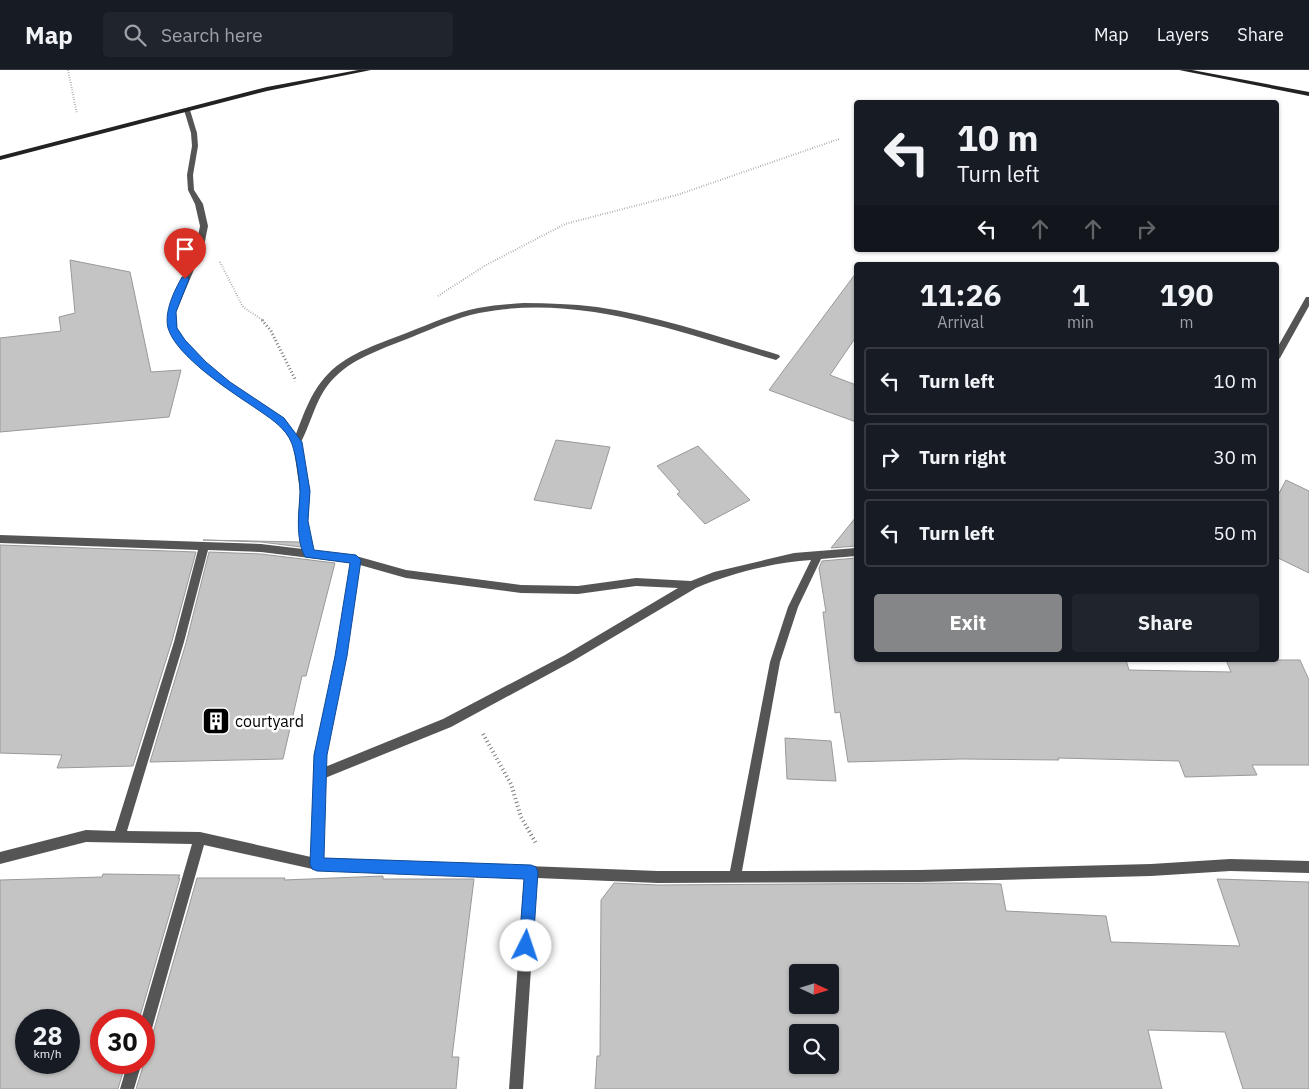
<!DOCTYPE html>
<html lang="en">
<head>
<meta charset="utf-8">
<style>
  :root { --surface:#171b24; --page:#20242c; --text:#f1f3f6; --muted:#9ea1a6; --line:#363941; --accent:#858687 }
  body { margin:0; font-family:"IBM Plex Sans",sans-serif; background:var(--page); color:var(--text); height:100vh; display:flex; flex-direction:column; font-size:19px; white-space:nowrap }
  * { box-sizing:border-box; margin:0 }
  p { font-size:16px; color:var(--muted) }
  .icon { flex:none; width:28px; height:28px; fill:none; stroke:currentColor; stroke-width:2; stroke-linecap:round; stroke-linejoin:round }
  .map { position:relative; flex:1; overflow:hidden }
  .details { position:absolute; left:854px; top:192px; width:425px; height:400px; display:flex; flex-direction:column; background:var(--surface); border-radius:5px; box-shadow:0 1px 4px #0004 }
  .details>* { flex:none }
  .hud { position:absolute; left:854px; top:30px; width:425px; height:152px; border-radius:5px; box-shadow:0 1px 4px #0004; background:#171b24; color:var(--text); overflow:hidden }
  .needle { width:32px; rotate:94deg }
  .tools { position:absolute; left:789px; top:894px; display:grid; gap:10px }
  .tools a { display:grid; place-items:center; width:50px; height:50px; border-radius:5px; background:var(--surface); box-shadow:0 1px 4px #0004; font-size:25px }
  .speed { position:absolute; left:15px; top:939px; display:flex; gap:10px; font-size:25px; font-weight:700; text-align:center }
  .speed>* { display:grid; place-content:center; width:65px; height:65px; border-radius:50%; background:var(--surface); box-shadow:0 1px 4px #0004; line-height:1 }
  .speed small { font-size:12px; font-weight:400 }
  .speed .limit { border:8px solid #d22; background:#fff; color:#111 }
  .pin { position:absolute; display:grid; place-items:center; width:42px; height:42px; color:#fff; margin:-51px -21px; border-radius:50% 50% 50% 0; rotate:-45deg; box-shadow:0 0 5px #0007 }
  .pin .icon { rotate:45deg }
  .me { position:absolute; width:55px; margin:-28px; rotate:4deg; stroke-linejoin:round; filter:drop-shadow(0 0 4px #0008) }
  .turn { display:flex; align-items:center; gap:18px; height:105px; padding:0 20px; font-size:22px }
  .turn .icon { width:65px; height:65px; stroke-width:2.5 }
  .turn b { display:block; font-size:35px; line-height:42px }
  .lanes { display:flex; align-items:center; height:48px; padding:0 20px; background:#0003; justify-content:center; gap:25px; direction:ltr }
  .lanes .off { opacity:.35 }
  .eta { display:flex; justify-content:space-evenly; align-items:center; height:85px; text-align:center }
  .eta b { font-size:30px; font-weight:700; line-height:35px }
  .primary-button { display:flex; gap:10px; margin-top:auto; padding:10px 20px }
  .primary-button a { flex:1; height:58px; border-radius:5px; background:var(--accent); color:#fff; font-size:20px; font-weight:700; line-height:58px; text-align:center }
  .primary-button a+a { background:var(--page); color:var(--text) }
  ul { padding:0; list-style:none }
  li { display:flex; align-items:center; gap:15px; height:68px; margin:0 10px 8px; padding:0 10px; border:2px solid var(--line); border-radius:5px }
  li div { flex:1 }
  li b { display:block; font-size:19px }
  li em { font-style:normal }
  header { display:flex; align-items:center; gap:30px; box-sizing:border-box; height:70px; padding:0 25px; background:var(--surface); border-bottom:1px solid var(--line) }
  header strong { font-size:24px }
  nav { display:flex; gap:28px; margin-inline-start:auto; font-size:18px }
  .search { width:350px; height:45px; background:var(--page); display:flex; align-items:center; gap:12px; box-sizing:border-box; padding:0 18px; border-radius:5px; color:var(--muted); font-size:19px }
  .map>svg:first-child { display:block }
  .building { fill:#c4c4c4; stroke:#999; fill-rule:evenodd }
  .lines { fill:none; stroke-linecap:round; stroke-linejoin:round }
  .path-far2 { stroke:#777; stroke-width:2; stroke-dasharray:0.5 2; stroke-linecap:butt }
  .path-far1 { stroke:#777; stroke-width:3; stroke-dasharray:1 2.5; stroke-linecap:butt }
  .path { stroke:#777; stroke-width:4; stroke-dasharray:1 3; stroke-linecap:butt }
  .lane { fill:#555; fill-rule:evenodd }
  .street { fill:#555; fill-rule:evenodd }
  .secondary { fill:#222; fill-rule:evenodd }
  .route { fill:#1a73e8; stroke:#114b97 }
  .labels { text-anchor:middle; stroke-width:5; stroke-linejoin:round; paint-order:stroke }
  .poi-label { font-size:16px; fill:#000; stroke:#fff; text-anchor:start }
</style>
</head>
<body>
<header>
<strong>Map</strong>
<div class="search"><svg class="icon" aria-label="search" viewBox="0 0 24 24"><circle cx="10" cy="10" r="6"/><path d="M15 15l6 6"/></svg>Search here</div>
<nav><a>Map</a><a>Layers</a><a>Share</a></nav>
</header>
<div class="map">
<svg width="1309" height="1019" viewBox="0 0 1309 1019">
  <rect width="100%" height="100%" fill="#fff"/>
  <path class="building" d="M70 190 130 202 151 302 181 300 169 347 0 362V268L61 261 59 247 75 243Z
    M856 203V267L830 305 856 315V352L769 320Z
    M556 370 610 377 591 439 534 430Z
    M698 376 750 430 705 454 677 424 680 422 657 396Z
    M1286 410 1309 421V503L1276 487V429Z
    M856 447V476L831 478Z
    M203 470 300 472 301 477 261 472Z
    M0 475 196 482 172 571 133 696 57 698 62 685 0 683Z
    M209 482 261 484 335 493 306 606H302L283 689 150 692 186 573Z
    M856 488V590H1126L1129 600 1231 602 1226 590H1300L1309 610V695H1252L1257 705 1185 707 1179 691 1058 688 1059 690 961 689 848 692 840 642 835 643 823 542H826L819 498 822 491Z
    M785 668 831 671 836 711 787 709Z
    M103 804 180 805 178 808H180L139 950H101V992H126L118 1019H0V810L102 807ZM26 950H69V992H26Z
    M383 806V809H474L452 987H459L456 1019H136L144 993V971L150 969 153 963 197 808H285L284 810Z
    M1217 809 1309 812V1019H1243L1225 962 1148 960 1162 1019H595L597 986H600L601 830 614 813 658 815 964 813 1001 814 1006 841 1106 846 1111 872 1240 876ZM798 902H830V935H798ZM798 962H830V995H798Z"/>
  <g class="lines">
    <path class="path-far2" d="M68 0 77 44
      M220 192 243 237 264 251
      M438 226 486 195 565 154 677 125 839 69"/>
    <path class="path-far1" d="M262 250 271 261 296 311"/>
    <path class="path" d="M483 664 511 714 521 747 537 775"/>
    <path class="lane" d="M524 233C548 233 572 234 597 237 659 246 719 267 779 285L780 287 776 290C680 263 581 223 479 243 456 248 434 258 412 267 385 278 355 287 335 307 316 325 312 352 300 374H294L293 372C302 349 310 322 328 304 349 282 382 273 409 262 432 253 454 243 478 238 493 235 509 234 524 233Z"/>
    <path class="street" d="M187 38 190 40 197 63 198 76 193 105 194 120 203 134 208 156 204 176 176 242 177 258 184 270 205 293 229 312 284 348 300 370 310 421 308 451 313 481 356 486 406 500 521 515 578 516 636 508 691 511 714 502 794 483 856 478V486L821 489 798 537 780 592 742 801 920 800 1151 794 1230 789 1309 791V803L1230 801 1151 806 920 812 658 813 537 808 523 1019H509L524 808 317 800 204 775 151 962 149 967 144 969V950H141L192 774 86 772 0 794V782L86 760 115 761 174 572 198 480 0 473V465L261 474 303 479 298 451 300 421 293 373 278 352 223 316 199 297 178 274 169 258 168 242 196 176 200 156 195 134 188 120 187 105 192 76 191 63 184 40ZM208 480 261 482 351 493 336 586 314 685 311 787 200 762 127 761 184 572ZM811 490 788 537 770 592 730 801H658L323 788 325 708 451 657 573 591 696 518C729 504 775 492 811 490ZM360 495 406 508 521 523 578 524 636 516 678 518 565 585 443 649 325 697 326 685 346 586Z
      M1306 227H1309V236L1280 288 1276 291V280Z
      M128 992H142L134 1019H120Z"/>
    <path class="secondary" d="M358 0H371L267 21 0 90V86L267 17Z
      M1179 0H1192L1309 22V26Z"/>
  </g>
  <path class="route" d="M182 207H188L189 209 176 242 177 258 185 270 206 292 230 312 284 348 302 372 310 421 308 451 314 480 356 485 361 490 347 586 327 685 324 788 531 795 536 797 538 802 533 876 531 882 526 884 521 882 519 876 524 809 317 801 312 799 310 794 314 685 335 586 350 493 305 487C295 467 299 444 300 423 300 411 296 385 292 374 286 357 268 347 254 337 230 321 176 286 168 258 164 242 174 221 182 207Z"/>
  <defs>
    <g id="building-square" transform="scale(1.4375)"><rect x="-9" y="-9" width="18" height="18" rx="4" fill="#000" stroke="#fff"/><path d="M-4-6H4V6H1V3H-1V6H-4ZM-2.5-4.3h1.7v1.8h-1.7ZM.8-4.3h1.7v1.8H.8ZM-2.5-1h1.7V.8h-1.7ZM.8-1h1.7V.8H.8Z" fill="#fff"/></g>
  </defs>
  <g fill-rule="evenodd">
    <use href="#building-square" x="216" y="651"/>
  </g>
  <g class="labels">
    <g class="poi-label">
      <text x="235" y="657">courtyard</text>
    </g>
  </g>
</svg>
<div class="tools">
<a><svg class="needle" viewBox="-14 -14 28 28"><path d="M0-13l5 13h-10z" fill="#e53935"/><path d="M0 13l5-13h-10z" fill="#9ea1a6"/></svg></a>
<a><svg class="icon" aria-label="search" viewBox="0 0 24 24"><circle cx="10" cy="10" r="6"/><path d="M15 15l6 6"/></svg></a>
</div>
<div class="speed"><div>28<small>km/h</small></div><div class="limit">30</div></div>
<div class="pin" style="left:185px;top:209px;background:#d93025"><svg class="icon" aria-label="arrive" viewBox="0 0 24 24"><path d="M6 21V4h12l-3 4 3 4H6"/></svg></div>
<svg class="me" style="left:526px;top:876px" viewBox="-20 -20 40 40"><circle r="19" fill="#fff"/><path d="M0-13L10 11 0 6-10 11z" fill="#1a73e8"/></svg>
<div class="hud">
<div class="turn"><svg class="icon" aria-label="left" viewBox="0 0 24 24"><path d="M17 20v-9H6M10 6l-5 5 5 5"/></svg><div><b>10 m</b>Turn left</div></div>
<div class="lanes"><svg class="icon" aria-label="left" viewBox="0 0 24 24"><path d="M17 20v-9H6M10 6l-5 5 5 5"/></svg><svg class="icon off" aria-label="ahead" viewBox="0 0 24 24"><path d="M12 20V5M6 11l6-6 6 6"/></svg><svg class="icon off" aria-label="ahead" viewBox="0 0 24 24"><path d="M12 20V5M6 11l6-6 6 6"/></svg><svg class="icon off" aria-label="right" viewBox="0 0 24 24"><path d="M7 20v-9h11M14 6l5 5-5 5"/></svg></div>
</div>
<section class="details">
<div class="eta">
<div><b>11:26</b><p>Arrival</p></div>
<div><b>1</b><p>min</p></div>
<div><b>190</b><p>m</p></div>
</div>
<ul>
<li><svg class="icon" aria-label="left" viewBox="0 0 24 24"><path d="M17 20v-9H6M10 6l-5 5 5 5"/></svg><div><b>Turn left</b></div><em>10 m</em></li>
<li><svg class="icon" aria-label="right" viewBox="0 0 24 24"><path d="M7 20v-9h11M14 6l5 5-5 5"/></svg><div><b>Turn right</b></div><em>30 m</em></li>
<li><svg class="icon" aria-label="left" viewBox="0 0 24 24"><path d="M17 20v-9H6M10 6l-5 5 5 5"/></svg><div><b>Turn left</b></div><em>50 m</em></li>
</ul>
<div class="primary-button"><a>Exit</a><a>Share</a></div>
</section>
</div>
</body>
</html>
